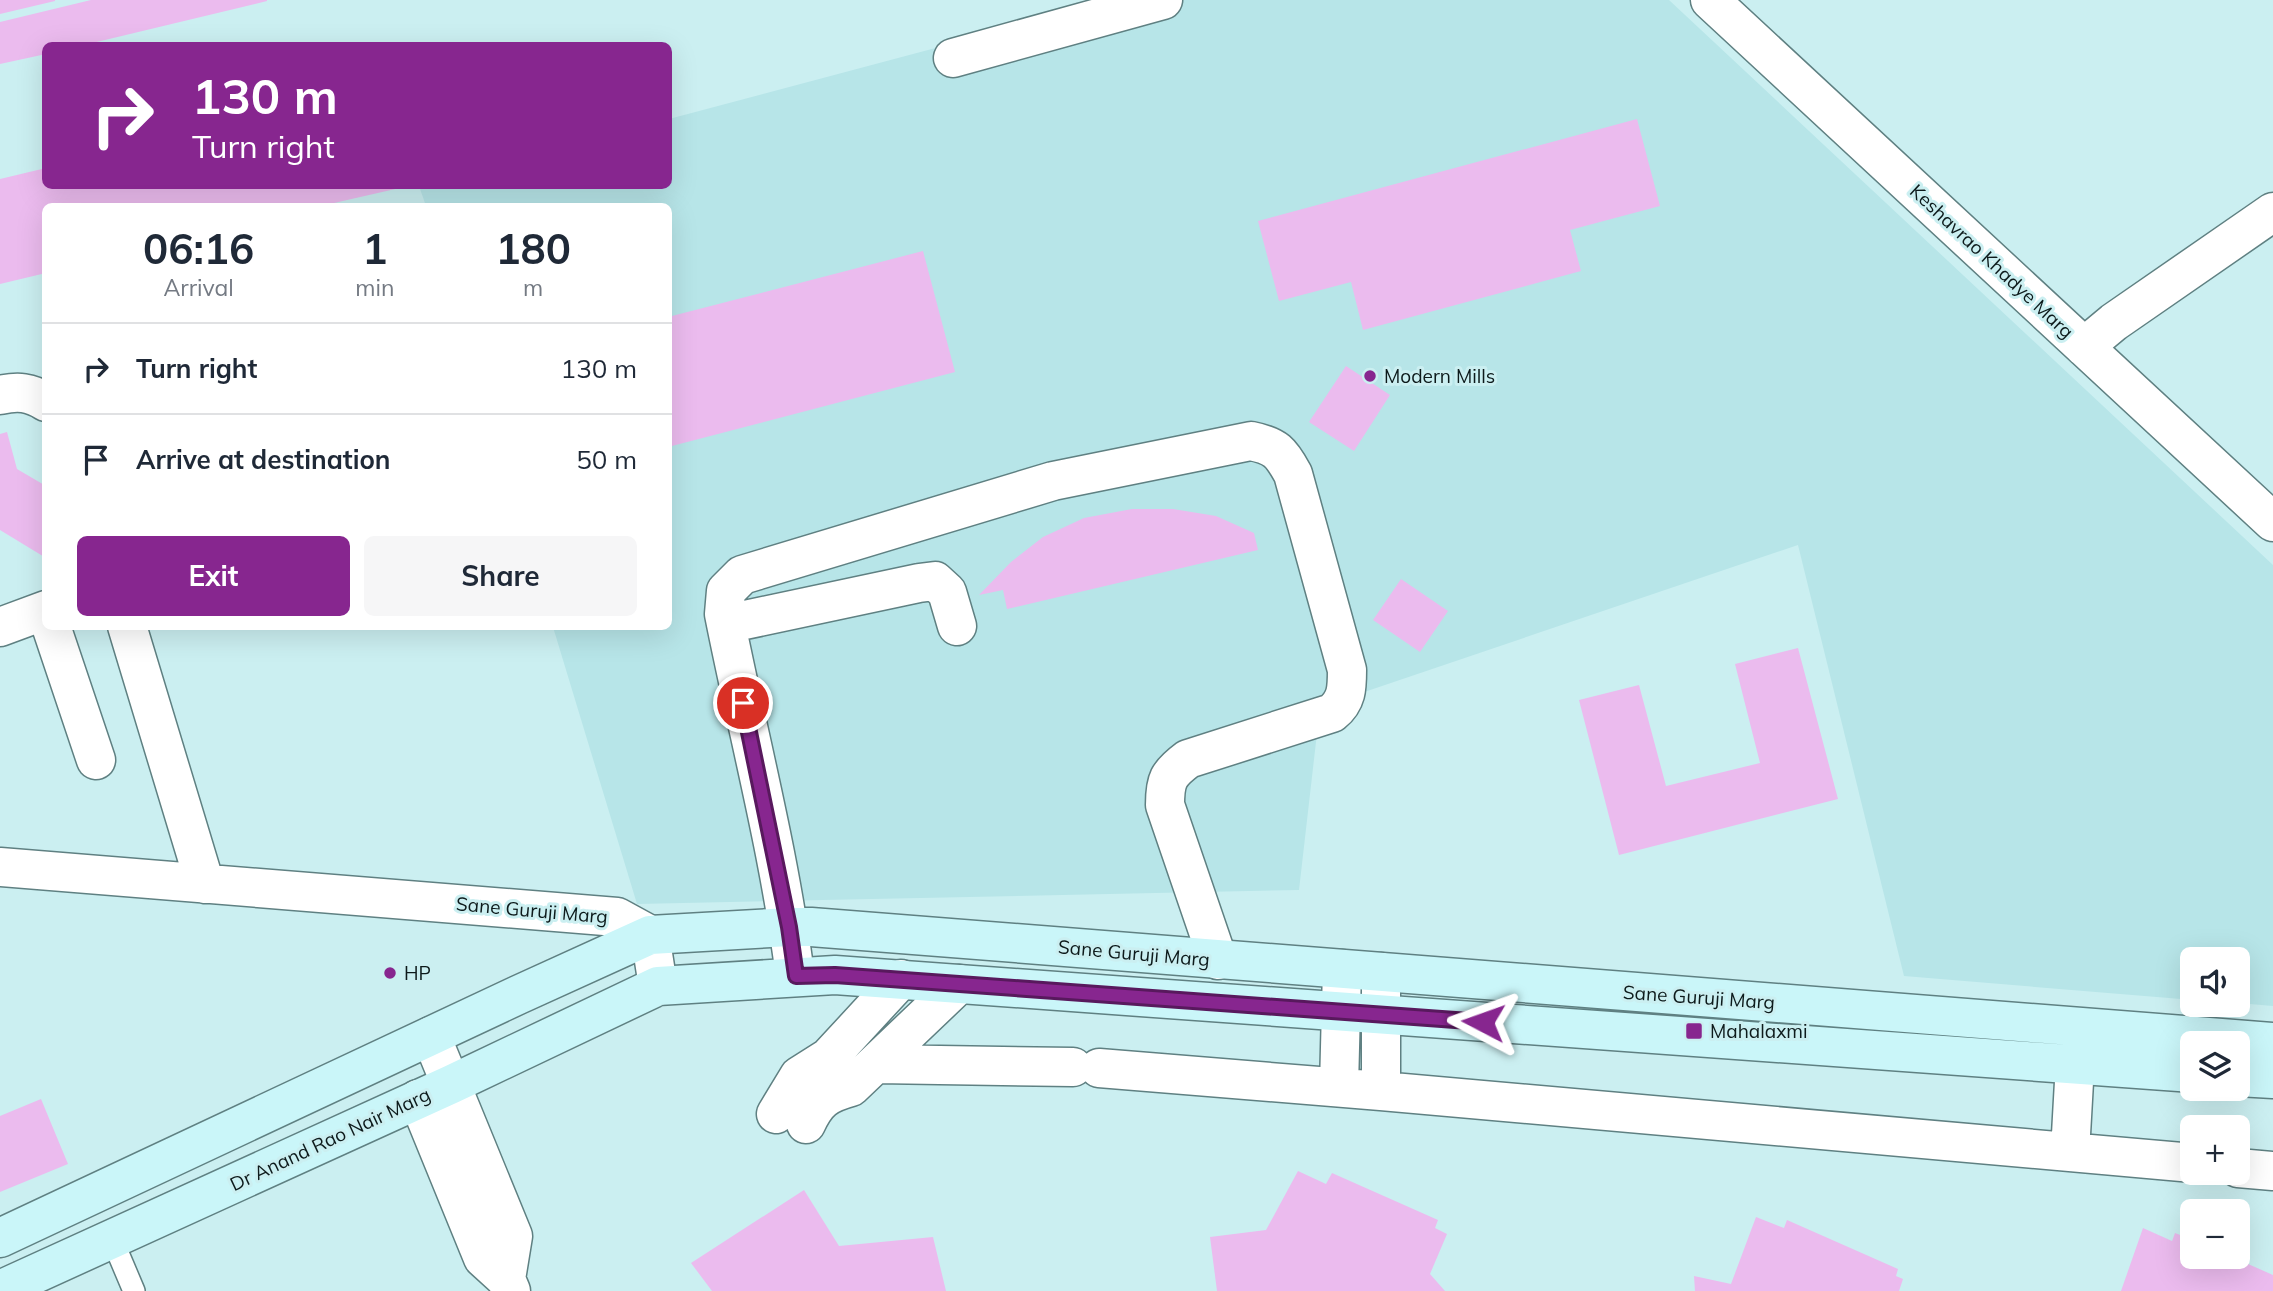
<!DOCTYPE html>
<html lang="en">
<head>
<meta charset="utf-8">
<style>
  :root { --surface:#fff; --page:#f6f6f7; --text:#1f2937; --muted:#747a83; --line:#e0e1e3; --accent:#87268f }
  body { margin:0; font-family:Mulish,sans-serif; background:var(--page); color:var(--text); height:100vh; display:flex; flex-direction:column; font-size:26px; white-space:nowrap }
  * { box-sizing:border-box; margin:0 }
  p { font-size:23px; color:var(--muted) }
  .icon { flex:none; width:38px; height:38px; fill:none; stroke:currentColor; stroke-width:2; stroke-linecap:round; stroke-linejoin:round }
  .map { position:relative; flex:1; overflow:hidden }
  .sheet { position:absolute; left:42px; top:203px; width:630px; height:427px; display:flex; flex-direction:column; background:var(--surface); border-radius:10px; box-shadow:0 7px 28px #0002 }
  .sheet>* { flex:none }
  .top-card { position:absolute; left:42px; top:42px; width:630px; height:147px; border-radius:10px; box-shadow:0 7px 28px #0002; background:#87268f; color:#fff; overflow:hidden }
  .tools { position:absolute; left:2180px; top:947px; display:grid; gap:14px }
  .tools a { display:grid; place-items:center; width:70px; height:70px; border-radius:10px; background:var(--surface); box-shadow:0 7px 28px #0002; font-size:35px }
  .pin { position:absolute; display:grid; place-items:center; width:60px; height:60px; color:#fff; margin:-30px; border:4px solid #fff; border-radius:50%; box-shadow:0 2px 7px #0007 }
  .me { position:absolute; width:77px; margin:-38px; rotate:274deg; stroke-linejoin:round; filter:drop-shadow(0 0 5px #0008) }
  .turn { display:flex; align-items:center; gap:24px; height:147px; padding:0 35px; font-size:32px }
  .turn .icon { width:91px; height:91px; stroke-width:2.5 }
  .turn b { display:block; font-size:49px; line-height:60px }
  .eta { display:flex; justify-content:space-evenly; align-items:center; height:119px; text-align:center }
  .eta b { font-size:42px; font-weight:700; line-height:49px }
  .cta { display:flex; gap:14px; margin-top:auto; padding:14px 35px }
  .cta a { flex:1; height:80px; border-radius:10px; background:var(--accent); color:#fff; font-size:28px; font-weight:700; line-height:80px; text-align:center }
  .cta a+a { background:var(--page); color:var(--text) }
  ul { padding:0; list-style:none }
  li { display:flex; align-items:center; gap:21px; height:91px; padding:0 35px; border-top:2px solid var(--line) }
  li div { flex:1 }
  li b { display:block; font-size:26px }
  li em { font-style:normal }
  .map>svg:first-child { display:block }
  .built { fill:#b7e5e8 }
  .building { fill:#ebbbee }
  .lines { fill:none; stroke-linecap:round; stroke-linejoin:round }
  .lane-casing { stroke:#5f8082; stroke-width:24 }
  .street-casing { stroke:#5f8082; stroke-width:41 }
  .secondary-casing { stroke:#5f8082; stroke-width:41 }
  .lane { stroke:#fff; stroke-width:21 }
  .street { stroke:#fff; stroke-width:38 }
  .secondary { stroke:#caf6f9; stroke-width:38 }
  .route-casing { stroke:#58195d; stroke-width:18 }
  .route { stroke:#87268f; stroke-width:12 }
  .poi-dot { fill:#87268f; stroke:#cbeff1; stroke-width:2.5 }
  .labels { text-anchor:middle; stroke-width:6; stroke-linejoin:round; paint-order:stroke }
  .street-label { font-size:19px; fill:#0d1a1b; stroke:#cbeff1 }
  .poi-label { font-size:19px; fill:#0d1a1b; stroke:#cbeff1; text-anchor:start }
</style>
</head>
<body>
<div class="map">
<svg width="2273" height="1291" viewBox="0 0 2273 1291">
  <rect width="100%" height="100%" fill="#cbeff1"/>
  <path class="built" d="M1115 0H1669L2273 565V1006L2238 1003V959H2193V1000L1904 976 1798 545 1320 707 1299 890 637 904 553 627 668 626V206H426L419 186H668L669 119Z"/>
  <path class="building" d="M0 0H55V1L0 14Z
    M91 0H267V1L80 46H46V54L0 64V22Z
    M1637 119 1660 206 1570 230 1581 271 1363 330 1351 282 1279 301 1258 221Z
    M46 168V186L404 187 321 206H46V273L0 284V179Z
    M923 251 955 372 668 447V317Z
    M1346 366 1390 395 1354 451 1309 422Z
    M7 432 17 469 46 486V558L0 530V434Z
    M1132 509H1173L1216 516 1254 533 1258 550 1007 609 1003 590 979 595 1011 562 1043 537 1084 518Z
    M1401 579 1448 611 1420 652 1373 620Z
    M1798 648 1838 799 1619 855 1579 700 1639 685 1666 786 1760 763 1735 664Z
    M41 1099 68 1164 0 1192V1116Z
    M1298 1171 1326 1184 1332 1173 1438 1220 1435 1228 1447 1234 1430 1274 1445 1291H1217L1210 1237 1266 1230Z
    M804 1190 839 1246 933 1237 946 1291H712L691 1263Z
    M1756 1217 1784 1228 1787 1220 1898 1269 1896 1276 1903 1279 1899 1291H1695L1694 1276 1731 1284Z
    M2143 1228 2172 1241 2175 1233 2193 1240V1256H2230L2273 1275V1291H2121Z"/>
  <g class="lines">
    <g class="lane-casing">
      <path id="lane" d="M112 1239 134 1291"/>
    </g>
    <g class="street-casing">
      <path id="street" d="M1710 0 2273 522
        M953 58 1163 0
        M2084 347 2114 322 2273 212
        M0 395C18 391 30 392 46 402
        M726 624 919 583 935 581 947 592 957 626
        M51 626 96 760
        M127 626 205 884
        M0 627 46 610
        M0 867 617 917 650 935 658 986
        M795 976C780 854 748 735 724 614L726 591 742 575 1053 481 1251 441C1276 446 1281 452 1293 474L1347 670C1347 688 1347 701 1332 713L1188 759C1168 774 1165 780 1165 805L1218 960
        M431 1036 513 1236 506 1279
        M877 1064 1073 1067
        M1099 1068 1381 1091 2193 1163
        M1339 1087 1342 969
        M1381 1091V972
        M418 1099 483 1258 506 1279 511 1291
        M776 1114 799 1076 829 1057 901 979
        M806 1124C817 1100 826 1094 851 1087L959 984
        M2070 1152 2075 1064
        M2238 1168 2273 1171"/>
    </g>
    <g class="secondary-casing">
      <path id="secondary" d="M2238 1077 2273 1079
        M0 1238 518 995 650 935 789 927H811L2273 1042
        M0 1290 452 1084 658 986 835 975 2193 1073"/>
    </g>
    <use href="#lane" class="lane"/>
    <use href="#street" class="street"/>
    <use href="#secondary" class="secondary"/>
  </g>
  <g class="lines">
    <g class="route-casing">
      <path id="route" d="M743 703 789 927 796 976 835 975 1483 1022"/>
    </g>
    <use href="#route" class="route"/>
  </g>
  <g class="poi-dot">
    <circle cx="1370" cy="376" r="7"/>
    <circle cx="390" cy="973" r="7"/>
    <rect x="1685" y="1022" width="18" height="18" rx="3.5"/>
  </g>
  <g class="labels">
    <g class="street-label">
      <text transform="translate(1992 261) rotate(43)" y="7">Keshavrao Khadye Marg</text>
      <text transform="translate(532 910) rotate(5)" y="7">Sane Guruji Marg</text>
      <text transform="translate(1134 953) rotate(5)" y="7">Sane Guruji Marg</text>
      <text transform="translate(1699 997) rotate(4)" y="7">Sane Guruji Marg</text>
      <text transform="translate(330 1139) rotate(-25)" y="7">Dr Anand Rao Nair Marg</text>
    </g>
    <g class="poi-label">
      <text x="1384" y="383">Modern Mills</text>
      <text x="404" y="980">HP</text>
      <text x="1710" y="1038">Mahalaxmi</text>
    </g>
  </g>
</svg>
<div class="tools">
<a><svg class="icon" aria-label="sound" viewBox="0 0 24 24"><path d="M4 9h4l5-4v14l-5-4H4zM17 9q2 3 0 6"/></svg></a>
<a><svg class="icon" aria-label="layers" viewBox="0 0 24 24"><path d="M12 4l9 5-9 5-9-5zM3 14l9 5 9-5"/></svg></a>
<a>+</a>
<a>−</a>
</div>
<div class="pin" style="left:743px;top:703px;background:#d93025"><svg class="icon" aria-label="arrive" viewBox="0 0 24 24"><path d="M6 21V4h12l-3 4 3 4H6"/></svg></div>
<svg class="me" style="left:1483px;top:1022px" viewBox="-20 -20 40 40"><path d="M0-17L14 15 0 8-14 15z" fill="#87268f" stroke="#fff" stroke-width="4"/></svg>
<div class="top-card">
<div class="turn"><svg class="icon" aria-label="right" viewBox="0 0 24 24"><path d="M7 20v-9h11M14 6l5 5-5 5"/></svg><div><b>130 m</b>Turn right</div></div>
</div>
<section class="sheet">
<div class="eta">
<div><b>06:16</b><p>Arrival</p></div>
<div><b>1</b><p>min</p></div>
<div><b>180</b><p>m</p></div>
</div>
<ul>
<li><svg class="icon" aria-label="right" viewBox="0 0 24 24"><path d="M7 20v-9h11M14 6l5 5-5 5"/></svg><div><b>Turn right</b></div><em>130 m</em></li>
<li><svg class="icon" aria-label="arrive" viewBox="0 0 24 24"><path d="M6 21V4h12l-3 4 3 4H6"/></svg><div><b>Arrive at destination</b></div><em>50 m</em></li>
</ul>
<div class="cta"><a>Exit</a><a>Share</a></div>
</section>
</div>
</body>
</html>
